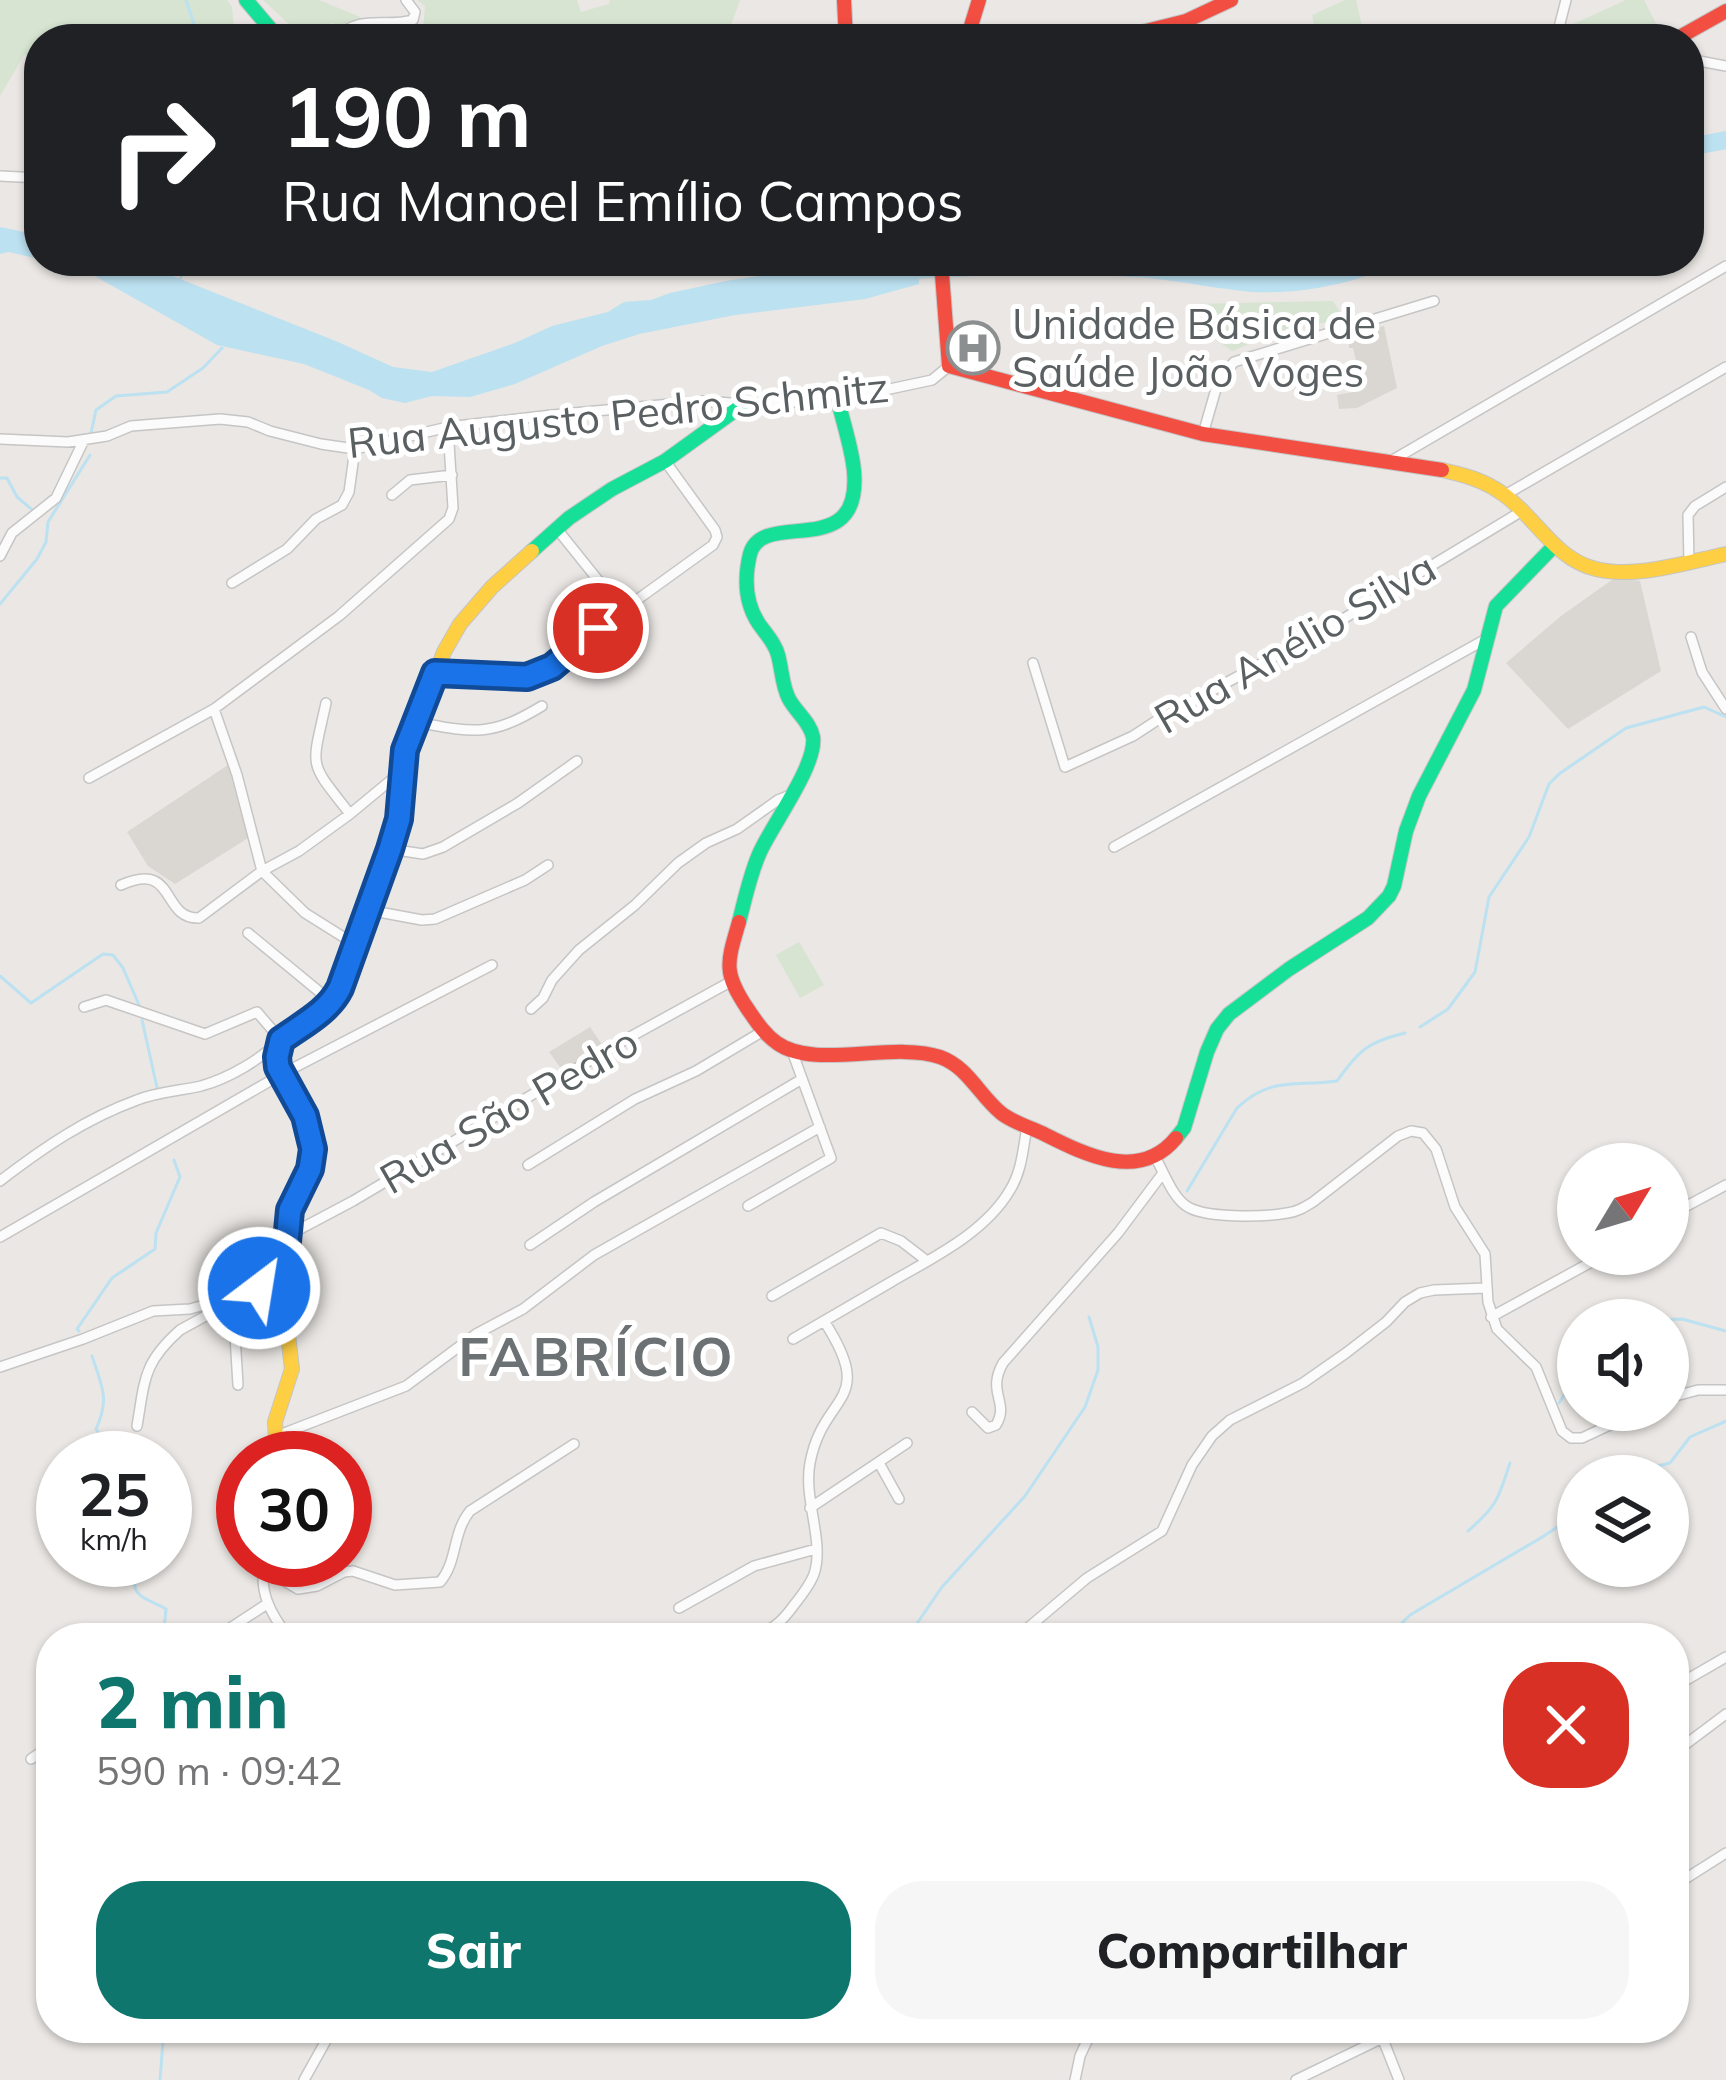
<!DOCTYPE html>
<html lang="pt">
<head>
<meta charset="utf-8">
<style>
  :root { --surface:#fff; --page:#f6f6f6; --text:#202124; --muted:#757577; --accent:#0f766e }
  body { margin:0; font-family:Mulish,sans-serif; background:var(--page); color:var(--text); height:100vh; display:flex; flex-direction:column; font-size:45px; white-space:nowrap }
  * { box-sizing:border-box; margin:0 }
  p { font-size:39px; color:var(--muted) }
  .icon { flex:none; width:66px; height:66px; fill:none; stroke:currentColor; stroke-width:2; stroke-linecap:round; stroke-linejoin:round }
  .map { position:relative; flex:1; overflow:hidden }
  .sheet { position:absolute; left:36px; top:1623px; width:1653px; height:420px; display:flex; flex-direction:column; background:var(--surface); border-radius:48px; box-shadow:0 3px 9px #0004 }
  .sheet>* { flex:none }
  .top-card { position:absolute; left:24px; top:24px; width:1680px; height:252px; border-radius:48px; box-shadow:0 3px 9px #0004; background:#202124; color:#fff; overflow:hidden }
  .needle { width:78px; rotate:52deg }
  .buttons { position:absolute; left:1557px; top:1143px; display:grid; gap:24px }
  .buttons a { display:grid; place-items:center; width:132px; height:132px; border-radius:50%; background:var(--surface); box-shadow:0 3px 9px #0004; font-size:60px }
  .speed { position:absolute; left:36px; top:1431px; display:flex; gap:24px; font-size:60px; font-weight:700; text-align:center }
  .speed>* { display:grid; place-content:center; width:156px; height:156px; border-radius:50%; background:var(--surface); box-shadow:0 3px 9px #0004; line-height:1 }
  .speed small { font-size:30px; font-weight:400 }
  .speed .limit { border:18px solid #d22; background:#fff; color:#111 }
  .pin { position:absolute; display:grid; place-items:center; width:102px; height:102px; color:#fff; margin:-51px; border:6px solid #fff; border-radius:50%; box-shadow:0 3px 12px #0007 }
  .me { position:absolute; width:132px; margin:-66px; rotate:31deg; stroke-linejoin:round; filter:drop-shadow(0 0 9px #0008) }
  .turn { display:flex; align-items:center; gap:42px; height:252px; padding:0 60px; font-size:54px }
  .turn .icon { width:156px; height:156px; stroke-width:2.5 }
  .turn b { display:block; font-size:84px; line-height:102px }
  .round { display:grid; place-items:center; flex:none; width:126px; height:126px; border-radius:48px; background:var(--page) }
  .head { display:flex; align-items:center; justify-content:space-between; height:204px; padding:0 60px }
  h1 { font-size:72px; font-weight:800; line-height:90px; color:var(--accent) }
  .primary-button { display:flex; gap:24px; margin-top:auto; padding:24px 60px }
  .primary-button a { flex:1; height:138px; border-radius:48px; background:var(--accent); color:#fff; font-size:48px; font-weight:800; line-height:138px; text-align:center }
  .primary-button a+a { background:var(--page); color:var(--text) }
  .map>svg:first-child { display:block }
  .education { fill:#dad7d2 }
  .green { fill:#d6e4d1 }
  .water { fill:#bce1f1 }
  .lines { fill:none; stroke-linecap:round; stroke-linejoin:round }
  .stream { stroke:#bce1f1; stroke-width:3 }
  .river { stroke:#bce1f1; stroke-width:18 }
  .street-casing { stroke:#c6c5c5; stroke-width:12 }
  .fast-casing { stroke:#c5c5c5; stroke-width:16 }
  .slow-casing { stroke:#c5c5c5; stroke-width:16 }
  .jam-casing { stroke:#c5c5c5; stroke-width:16 }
  .street { stroke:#fcfbfb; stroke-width:9 }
  .fast { stroke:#16e098; stroke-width:14 }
  .slow { stroke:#ffcf43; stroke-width:14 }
  .jam { stroke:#f24e42; stroke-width:14 }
  .route-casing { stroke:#114b97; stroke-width:30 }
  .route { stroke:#1a73e8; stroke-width:21 }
  .labels { text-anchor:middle; stroke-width:10; stroke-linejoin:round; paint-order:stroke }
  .poi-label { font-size:42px; fill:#5a5f61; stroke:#fff; text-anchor:start }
  .street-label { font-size:42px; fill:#5a5f61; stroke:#fff }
  .district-label { font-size:54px; font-weight:bold; letter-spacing:3px; fill:#6c7173; stroke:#fff }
</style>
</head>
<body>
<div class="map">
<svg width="1726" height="2080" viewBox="0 0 1726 2080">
  <rect width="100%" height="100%" fill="#eae7e4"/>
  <path class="education" d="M1384 326 1397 388 1357 408 1339 409 1337 395 1363 390 1353 348H1349V333Z
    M1616 577 1640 581 1661 671 1568 729 1506 663 1561 616Z
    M228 765 248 838 175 884 148 866 127 832Z
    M590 1027 605 1049 565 1074 549 1052Z"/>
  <path class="green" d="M0 0H227L232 7 235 39H39V57L24 55 0 96Z
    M263 0H319L394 31H423L425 6 417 0H577L581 12 609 4 610 0H740L726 39H365L362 34 332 23 301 35Z
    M1345 0H1356L1365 39H1317L1312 15Z
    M1626 0H1644L1663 37 1565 39 1569 26Z
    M1333 301 1345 321 1296 325 1232 351 1188 320 1195 304Z
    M799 942 824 985 800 998 776 955Z"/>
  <path class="water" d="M0 227 39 235V259L9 252 0 254Z
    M51 261H135L338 342 393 367 432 372 515 343 552 326 608 312 624 302 651 300 670 293 731 280 833 265 921 261 919 284 865 299 735 315 639 334 602 346 515 384 470 397 432 396 405 403 382 398 369 390 304 364 217 345 93 275Z"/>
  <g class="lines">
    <path class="stream" d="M186 0 199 39
      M179 281 188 261
      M91 433 96 410 116 396 167 392 203 368 222 348
      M0 478H7L17 497 35 512
      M0 604 37 559 46 542 48 522 90 455
      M0 976 31 1003 103 954 113 955 123 968 139 1005
      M142 1020 158 1092
      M1420 1027 1448 1009 1475 972 1489 897 1529 837 1549 784 1559 774 1626 728 1704 707 1726 717
      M1187 1191 1237 1108C1271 1076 1294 1087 1337 1081 1359 1050 1368 1042 1405 1033
      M1660 1320 1682 1319 1726 1331
      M79 1331 77 1329 112 1278 155 1249 156 1233 180 1177 174 1160
      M92 1356C102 1387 110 1398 96 1429L116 1458
      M1559 1403 1578 1373
      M1631 1476 1637 1471 1670 1463 1690 1437 1726 1421
      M1468 1531C1498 1505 1498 1499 1510 1463
      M143 1560C142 1568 134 1580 135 1587 137 1599 158 1603 166 1609L163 1638
      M907 1638 942 1587 1025 1496 1085 1407 1098 1370V1347L1089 1317
      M1395 1638 1402 1623 1410 1615 1544 1536 1578 1513
      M160 2080 164 2028"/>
    <path class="river" d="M1689 147 1726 140
      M896 271C974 266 1057 264 1135 268 1175 270 1215 280 1255 283 1296 285 1342 277 1381 261"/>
    <g class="street-casing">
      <path id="street" d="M335 39C361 13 382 28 413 20L415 12 406 0
        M1556 39 1566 0
        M1689 59 1726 66
        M0 176 39 178
        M1203 434 1218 382 1234 362 1434 301
        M0 439 68 442 107 436 131 426 220 419 248 422 270 431 321 444 355 449 448 427 552 415 703 401 744 404 838 400 932 380 949 366
        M1391 461 1726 266
        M392 495 410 480 452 475
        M1505 495 1726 367
        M557 529 622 610
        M0 556 12 533 56 498 84 440
        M1689 562 1688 515 1695 506 1726 487
        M232 583 287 549 316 519 342 505 349 492 355 449
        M1691 637 1702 672 1726 709
        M1033 663 1065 767 1133 736 1156 721 1338 622 1522 511
        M435 673C460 674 503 680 525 677 554 673 578 647 598 628L713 545 717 537 715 530 665 461
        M326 703C311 771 308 760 350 814
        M214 709 237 775 262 871 305 913 356 945
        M417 722C474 733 491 737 542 706
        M89 778 214 709 339 616 449 519 453 508 448 427
        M1114 847 1486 639
        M390 849 423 854 443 847 518 803 577 761
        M121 885C177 860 160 919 199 918L262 871 299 851 350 814 402 771
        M368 910 422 920 435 919 525 880 548 865
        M248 933 333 1003
        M531 1009 543 998 552 980 579 950 635 905 678 863 706 843 737 829 778 800 790 795
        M1155 1157C1164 1172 1171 1194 1185 1205 1202 1219 1265 1217 1287 1213 1297 1212 1305 1207 1313 1202L1398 1136 1411 1131 1423 1133 1436 1149 1455 1207 1485 1254 1488 1302 1497 1329 1536 1367 1562 1431 1571 1438H1582L1642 1410
        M528 1165 635 1099 696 1071 763 1031
        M0 1181C43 1148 85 1119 137 1100 157 1092 179 1091 201 1086 230 1078 259 1060 281 1040L257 1012 205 1034 106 1000 84 1007
        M748 1206 831 1158 792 1051
        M1668 1216 1726 1185
        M287 1236 353 1201 621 1042 730 982
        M0 1237 282 1074 492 965
        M530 1245 594 1202 802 1079
        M772 1296 881 1233 901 1241 927 1261
        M233 1303 238 1385
        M1491 1317 1606 1254
        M793 1339C826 1320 858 1301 891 1282 932 1258 985 1233 1010 1190 1022 1171 1023 1148 1027 1127
        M0 1367 83 1339 153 1311 190 1309 211 1303 284 1260
        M1668 1398 1698 1390H1726
        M972 1412 988 1428 996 1425C1010 1402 986 1393 1003 1363L1118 1233 1163 1173
        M137 1426C145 1379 143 1363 180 1330L284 1273
        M274 1437 406 1386 476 1334 523 1309 594 1255 820 1127
        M879 1463 899 1499
        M810 1508 907 1443
        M265 1560C258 1591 270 1613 289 1638
        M268 1560 281 1579 298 1589 317 1586 344 1572 353 1571 395 1585 440 1582C458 1561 452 1533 470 1511L574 1444
        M679 1608 754 1566 816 1549
        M215 1638 267 1604
        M751 1638C771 1631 782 1622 794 1605 802 1595 810 1585 814 1574 825 1542 803 1499 810 1463 823 1392 878 1404 824 1321
        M1016 1638 1087 1578 1162 1531 1192 1465 1212 1436 1230 1420 1303 1383 1346 1353 1386 1322 1405 1302 1420 1293 1434 1290 1486 1288
        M1674 1687 1726 1657
        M1674 1753 1726 1714
        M31 1759 51 1745
        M1674 1886 1726 1853
        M1382 2037 1399 2080
        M304 2080 333 2028
        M1075 2080 1080 2056 1093 2028
        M1296 2080 1403 2028"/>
    </g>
    <g class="fast-casing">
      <path id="fast" d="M246 0 279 39
        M532 551 569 518 612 489 665 461 744 404
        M739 922C745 899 750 874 760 852 772 825 817 765 813 737 810 722 796 712 789 699 782 686 782 669 778 655 775 643 766 634 759 624 745 603 744 579 750 554 763 507 862 564 854 471 852 448 843 423 838 400
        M1176 1138 1184 1128 1207 1052 1217 1029 1229 1014 1289 969 1368 918 1389 896 1394 886 1406 831 1419 796 1474 690 1496 606 1554 546"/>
    </g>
    <g class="slow-casing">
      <path id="slow" d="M1442 470C1464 475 1484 480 1503 494 1536 517 1554 559 1596 569 1638 579 1686 562 1726 554
        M277 1458 275 1422 292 1369 285 1309 287 1226 293 1202 313 1156 307 1121 278 1067 281 1040 322 1011 340 988 399 819 405 750 444 652 460 624 492 587 532 551"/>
    </g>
    <g class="jam-casing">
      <path id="jam" d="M844 0 846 39
        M967 39 979 0
        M1114 39 1186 21 1231 0
        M1676 39 1726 11
        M941 261 949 366 1203 434 1442 470
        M739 922C727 963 723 972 747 1008 756 1021 764 1034 777 1043 814 1070 893 1041 940 1057 968 1067 979 1095 1001 1113 1012 1122 1029 1127 1042 1133 1084 1154 1139 1183 1176 1138"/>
    </g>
    <use href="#street" class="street"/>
    <use href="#fast" class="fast"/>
    <use href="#slow" class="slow"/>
    <use href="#jam" class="jam"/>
  </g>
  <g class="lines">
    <g class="route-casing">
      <path id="route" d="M259 1288 284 1273 290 1210 310 1169 313 1149 305 1116 278 1067 277 1057 281 1040C303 1024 328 1012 340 988L390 849 399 819 405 750 435 673 527 677 552 667 598 628"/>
    </g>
    <use href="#route" class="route"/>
  </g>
  <defs>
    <g id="hospital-ring" transform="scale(2.7)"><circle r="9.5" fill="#fff" stroke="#8c8f8f" stroke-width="1.5"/><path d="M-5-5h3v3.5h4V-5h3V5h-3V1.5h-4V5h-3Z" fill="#8c8f8f"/></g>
  </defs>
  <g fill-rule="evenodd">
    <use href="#hospital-ring" x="973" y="348"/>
  </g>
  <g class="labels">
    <g class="poi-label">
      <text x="1012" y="339">Unidade Básica de<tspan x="1012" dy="48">Saúde João Voges</tspan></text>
    </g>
    <g class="street-label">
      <text transform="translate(618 415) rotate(-6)" y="15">Rua Augusto Pedro Schmitz</text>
      <text transform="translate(1295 643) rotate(-30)" y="15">Rua Anélio Silva</text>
      <text transform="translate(509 1110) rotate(-30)" y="15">Rua São Pedro</text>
    </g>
    <g class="district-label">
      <text x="597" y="1376">FABRÍCIO</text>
    </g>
  </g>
</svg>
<div class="buttons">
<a><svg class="needle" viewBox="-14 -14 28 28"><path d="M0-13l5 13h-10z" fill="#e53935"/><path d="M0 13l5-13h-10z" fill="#757577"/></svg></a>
<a><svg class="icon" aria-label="sound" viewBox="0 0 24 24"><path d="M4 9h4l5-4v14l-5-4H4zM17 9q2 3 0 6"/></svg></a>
<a><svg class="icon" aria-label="layers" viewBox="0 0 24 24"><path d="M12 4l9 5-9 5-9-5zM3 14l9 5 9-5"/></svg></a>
</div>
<div class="speed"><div>25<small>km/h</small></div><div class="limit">30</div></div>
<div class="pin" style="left:598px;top:628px;background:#d93025"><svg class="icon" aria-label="arrive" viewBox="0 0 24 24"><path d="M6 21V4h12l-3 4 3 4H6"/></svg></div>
<svg class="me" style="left:259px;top:1288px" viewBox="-20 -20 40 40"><circle r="17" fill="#1a73e8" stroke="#fff" stroke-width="3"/><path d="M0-11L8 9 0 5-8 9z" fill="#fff"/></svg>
<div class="top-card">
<div class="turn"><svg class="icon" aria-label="right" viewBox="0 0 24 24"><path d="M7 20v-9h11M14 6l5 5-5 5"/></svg><div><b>190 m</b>Rua Manoel Emílio Campos</div></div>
</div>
<section class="sheet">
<div class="head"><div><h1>2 min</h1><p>590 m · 09:42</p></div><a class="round" style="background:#d93025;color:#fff"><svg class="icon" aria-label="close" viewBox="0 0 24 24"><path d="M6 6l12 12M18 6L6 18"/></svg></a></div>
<div class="primary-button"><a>Sair</a><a>Compartilhar</a></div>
</section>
</div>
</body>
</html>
